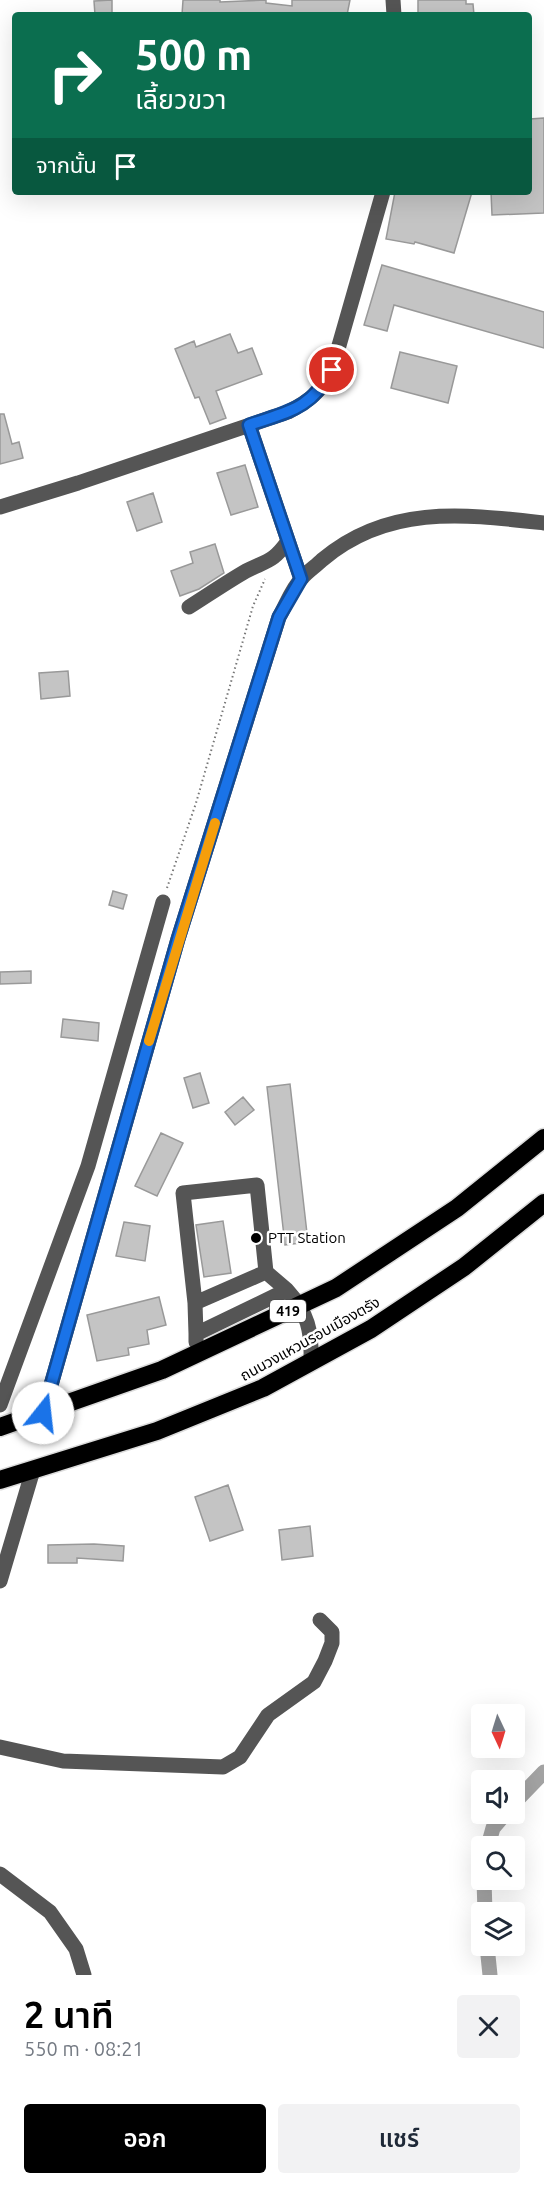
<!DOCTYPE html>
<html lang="th">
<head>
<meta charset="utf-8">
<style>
  :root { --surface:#fff; --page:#f2f2f3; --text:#1f2937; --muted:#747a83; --accent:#000 }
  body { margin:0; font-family:Ubuntu,"Noto Sans Thai",sans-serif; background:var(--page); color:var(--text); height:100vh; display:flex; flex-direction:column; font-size:22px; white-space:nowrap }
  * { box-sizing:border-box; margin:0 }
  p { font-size:20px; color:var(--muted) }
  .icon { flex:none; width:33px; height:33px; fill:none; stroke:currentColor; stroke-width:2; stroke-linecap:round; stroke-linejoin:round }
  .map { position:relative; height:1975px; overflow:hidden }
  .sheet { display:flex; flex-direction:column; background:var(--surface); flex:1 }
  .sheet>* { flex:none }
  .hud { position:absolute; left:12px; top:12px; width:520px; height:183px; border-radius:6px; box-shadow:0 6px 24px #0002; background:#0b6e4f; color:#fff; overflow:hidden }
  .needle { width:39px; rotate:176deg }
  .controls { position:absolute; left:471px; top:1704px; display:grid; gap:12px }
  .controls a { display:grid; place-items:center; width:54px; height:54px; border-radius:6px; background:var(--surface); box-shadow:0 6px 24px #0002; font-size:30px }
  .pin { position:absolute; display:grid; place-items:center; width:51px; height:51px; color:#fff; margin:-26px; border:3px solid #fff; border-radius:50%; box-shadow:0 2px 6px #0007 }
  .me { position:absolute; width:66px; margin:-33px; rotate:16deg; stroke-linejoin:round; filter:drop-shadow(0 0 4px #0008) }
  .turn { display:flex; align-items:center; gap:21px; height:126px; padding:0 24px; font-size:27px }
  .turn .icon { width:78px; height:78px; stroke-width:2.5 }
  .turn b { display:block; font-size:42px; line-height:51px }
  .then { display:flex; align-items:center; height:57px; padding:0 24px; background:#0003; gap:12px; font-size:22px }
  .round { display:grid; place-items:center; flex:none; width:63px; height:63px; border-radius:6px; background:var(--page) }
  .overview { display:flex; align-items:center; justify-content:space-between; height:102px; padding:0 24px }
  h1 { font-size:36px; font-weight:600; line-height:45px; color:var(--accent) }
  .cta { display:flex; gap:12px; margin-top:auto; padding:12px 24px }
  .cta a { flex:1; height:69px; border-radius:6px; background:var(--accent); color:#fff; font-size:24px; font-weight:600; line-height:69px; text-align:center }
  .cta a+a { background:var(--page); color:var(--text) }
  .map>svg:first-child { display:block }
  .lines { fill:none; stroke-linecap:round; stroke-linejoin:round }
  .canal { stroke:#a3a3a3; stroke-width:15 }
  .building { fill:#c4c4c4; stroke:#999; stroke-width:1.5 }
  .highway-casing { stroke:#dbdbdb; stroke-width:21 }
  .path { stroke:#777; stroke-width:2; stroke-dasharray:1.5 3; stroke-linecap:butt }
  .minor { stroke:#555; stroke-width:15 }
  .highway { stroke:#000; stroke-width:18 }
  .route-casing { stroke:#114b97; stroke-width:15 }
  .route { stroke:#1a73e8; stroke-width:10 }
  .slow { stroke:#f59e0b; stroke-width:10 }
  .poi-dot { fill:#000; stroke:#fff; stroke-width:2 }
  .labels { text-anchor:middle; stroke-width:5; stroke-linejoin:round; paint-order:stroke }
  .shield { fill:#fff; stroke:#4c4c4c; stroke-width:1.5 }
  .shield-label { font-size:14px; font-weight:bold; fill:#000 }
  .poi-label { font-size:15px; fill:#000; stroke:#fff; text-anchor:start }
  .street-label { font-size:15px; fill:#000; stroke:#fff }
</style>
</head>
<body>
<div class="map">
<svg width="544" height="1975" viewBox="0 0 544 1975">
  <rect width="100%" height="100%" fill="#fff"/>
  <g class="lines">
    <path class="canal" d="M514 1803 544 1772
      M488 1846 493 1828 505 1814
      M484 1880 485 1912
      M487 1946 490 1975"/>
  </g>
  <path class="building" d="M112 0V15H95L94 1Z
    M183 0H220V2L266 0V3L292 6V0H350L347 15H182Z
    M418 0H466V4H473L474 15H418Z
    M544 118V213L492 215 491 192H530V119Z
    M395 192H472L454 253 415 242 414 244 386 239Z
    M382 265 544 312V348L394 305 387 331 364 325Z
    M230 334 238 353 252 348 262 374 216 391 226 418 210 424 199 397 195 398 175 349 194 341 196 347Z
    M400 352 457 366 448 403 391 388Z
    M0 414H4L12 444 19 442 23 458 0 464Z
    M245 465 258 507 231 515 217 473Z
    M153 493 162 522 137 531 127 502Z
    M215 544 224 573 199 589 180 596 171 571 193 563 190 552Z
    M68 671 70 696 41 699 39 673Z
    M113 891 127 895 123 909 109 905Z
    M31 971V983L0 984V972Z
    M63 1019 99 1023 98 1041 61 1037Z
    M200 1073 209 1103 193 1108 184 1078Z
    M290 1084 308 1242 285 1245 267 1087Z
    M243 1097 254 1110 235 1125 225 1112Z
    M161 1133 183 1143 157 1196 135 1186Z
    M223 1221 231 1273 204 1277 196 1225Z
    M124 1222 150 1226 145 1261 116 1256Z
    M159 1297 166 1325 147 1330 149 1344 128 1348 129 1355 97 1361 87 1315Z
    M228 1485 243 1530 210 1541 195 1497Z
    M310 1526 313 1556 282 1560 279 1530Z
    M94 1544 124 1546 123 1561 77 1558V1563H48V1545Z"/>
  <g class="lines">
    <g class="highway-casing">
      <path id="highway" d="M0 1427 162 1370 336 1288 457 1208 544 1138
        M0 1480 157 1431 263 1388 371 1329 464 1267 544 1203"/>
    </g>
    <path class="path" d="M167 888 196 803 253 606 265 579"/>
    <path class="minor" d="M393 0 394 15
      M249 425 301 579
      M0 507 78 483 288 412C311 400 319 393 332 370L383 192
      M189 607C208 595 227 582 246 571 268 560 273 562 288 541
      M195 1303 266 1272
      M196 1334 195 1303 183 1193 257 1185 266 1272 287 1290
      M196 1342V1334L287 1290C308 1313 312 1331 311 1362
      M0 1405 88 1166 163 902
      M43 1413 178 939 279 617C286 605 292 588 302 578 308 571 316 566 322 560 388 504 464 514 544 523
      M0 1581 33 1470
      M0 1747 63 1761 223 1767 240 1757 268 1715 314 1682 325 1661 332 1643V1632L320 1620
      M0 1874 50 1912 76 1949 84 1975"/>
    <use href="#highway" class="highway"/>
  </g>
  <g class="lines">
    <g class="route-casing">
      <path id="route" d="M43 1413 178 939 279 617 301 579 249 425C289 411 310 410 332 370"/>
    </g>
    <use href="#route" class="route"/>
    <path class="slow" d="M149 1041 215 823"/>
  </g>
  <circle class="poi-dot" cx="256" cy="1238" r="6"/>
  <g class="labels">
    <rect class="shield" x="270" y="1300" width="36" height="22" rx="4.5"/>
    <g class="shield-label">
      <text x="288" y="1316">419</text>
    </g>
    <g class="poi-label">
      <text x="268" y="1243">PTT Station</text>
    </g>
    <g class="street-label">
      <text transform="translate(310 1339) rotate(-29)" y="5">ถนนวงแหวนรอบเมืองตรัง</text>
    </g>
  </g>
</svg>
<div class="controls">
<a><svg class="needle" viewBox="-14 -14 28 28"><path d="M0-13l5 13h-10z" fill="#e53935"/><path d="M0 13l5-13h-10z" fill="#747a83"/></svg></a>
<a><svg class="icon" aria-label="sound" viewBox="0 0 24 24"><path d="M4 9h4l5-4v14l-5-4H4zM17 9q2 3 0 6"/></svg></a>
<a><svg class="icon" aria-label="search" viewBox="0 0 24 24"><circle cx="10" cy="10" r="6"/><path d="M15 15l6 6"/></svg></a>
<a><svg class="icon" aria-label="layers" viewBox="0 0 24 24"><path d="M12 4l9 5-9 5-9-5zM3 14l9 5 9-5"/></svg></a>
</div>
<div class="pin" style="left:332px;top:370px;background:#d93025"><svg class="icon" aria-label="arrive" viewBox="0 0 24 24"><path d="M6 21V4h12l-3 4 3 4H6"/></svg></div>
<svg class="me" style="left:43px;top:1413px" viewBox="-20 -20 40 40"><circle r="19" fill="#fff"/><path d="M0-13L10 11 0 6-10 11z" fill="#1a73e8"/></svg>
<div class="hud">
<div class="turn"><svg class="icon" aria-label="right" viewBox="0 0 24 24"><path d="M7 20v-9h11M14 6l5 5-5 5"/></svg><div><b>500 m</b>เลี้ยวขวา</div></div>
<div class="then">จากนั้น<svg class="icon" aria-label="arrive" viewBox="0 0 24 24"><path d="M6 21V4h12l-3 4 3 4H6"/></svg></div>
</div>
</div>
<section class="sheet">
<div class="overview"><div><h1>2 นาที</h1><p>550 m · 08:21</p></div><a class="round"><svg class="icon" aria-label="close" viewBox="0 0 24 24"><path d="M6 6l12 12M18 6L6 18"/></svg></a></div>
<div class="cta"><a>ออก</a><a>แชร์</a></div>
</section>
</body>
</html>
